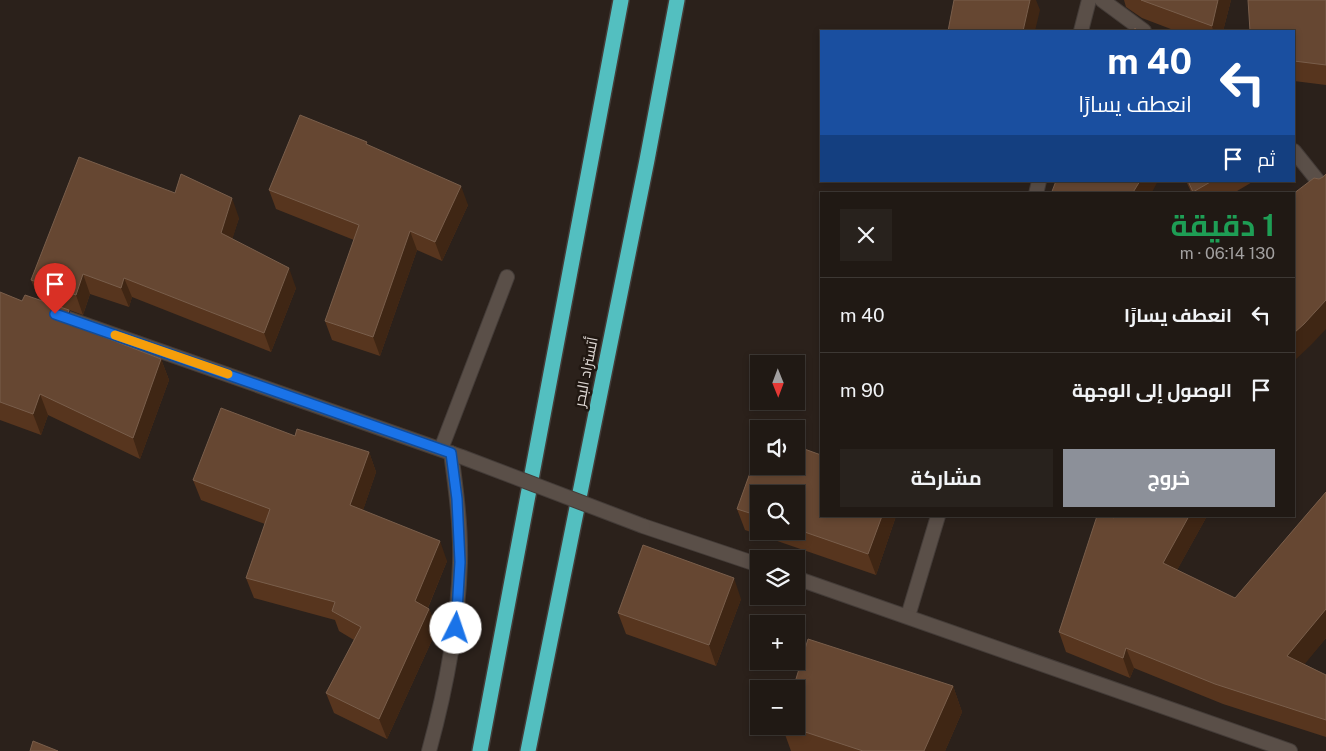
<!DOCTYPE html>
<html lang="ar">
<head>
<meta charset="utf-8">
<style>
  :root { --surface:#201914; --page:#28221d; --text:#f1f3f6; --muted:#a2a0a0; --line:#3d3834; --accent:#8c9099 }
  body { margin:0; font-family:"Public Sans",Cairo,sans-serif; background:var(--page); color:var(--text); direction:rtl; height:100vh; display:flex; flex-direction:column; font-size:19px; white-space:nowrap }
  * { box-sizing:border-box; margin:0 }
  p { font-size:16px; color:var(--muted) }
  .icon { flex:none; width:28px; height:28px; fill:none; stroke:currentColor; stroke-width:2; stroke-linecap:round; stroke-linejoin:round }
  .map { position:relative; flex:1; overflow:hidden; direction:ltr }
  .drawer { position:absolute; left:820px; top:192px; width:475px; height:325px; display:flex; flex-direction:column; background:var(--surface); border-radius:0px; box-shadow:0 2px 8px #0003,0 0 0 1px var(--line); direction:rtl }
  .drawer>* { flex:none }
  .top-card { position:absolute; left:820px; top:30px; width:475px; height:152px; border-radius:0px; box-shadow:0 2px 8px #0003,0 0 0 1px var(--line); direction:rtl; background:#1a4fa0; color:#fff; overflow:hidden }
  .needle { width:32px; rotate:179deg }
  .buttons { position:absolute; left:750px; top:355px; display:grid; gap:10px }
  .buttons a { display:grid; place-items:center; width:55px; height:55px; border-radius:0px; background:var(--surface); box-shadow:0 2px 8px #0003,0 0 0 1px var(--line); font-size:25px }
  .pin { position:absolute; display:grid; place-items:center; width:42px; height:42px; color:#fff; margin:-51px -21px; border-radius:50% 50% 50% 0; rotate:-45deg; box-shadow:0 0 5px #0007 }
  .pin .icon { rotate:45deg }
  .me { position:absolute; width:55px; margin:-28px; rotate:4deg; stroke-linejoin:round; filter:drop-shadow(0 0 4px #0008) }
  .turn { display:flex; align-items:center; gap:18px; height:105px; padding:0 20px; font-size:22px }
  .turn .icon { width:65px; height:65px; stroke-width:2.5 }
  .turn b { display:block; font-size:35px; line-height:42px }
  .then { display:flex; align-items:center; height:48px; padding:0 20px; background:#0003; gap:10px; font-size:19px }
  .round { display:grid; place-items:center; flex:none; width:52px; height:52px; border-radius:0px; background:var(--page) }
  .head { display:flex; align-items:center; justify-content:space-between; height:85px; padding:0 20px }
  h1 { font-size:30px; font-weight:700; line-height:38px; color:#1e9e55 }
  .action { display:flex; gap:10px; margin-top:auto; padding:10px 20px }
  .action a { flex:1; height:58px; border-radius:0px; background:var(--accent); color:#fff; font-size:20px; font-weight:700; line-height:58px; text-align:center }
  .action a+a { background:var(--page); color:var(--text) }
  ul { padding:0; list-style:none }
  li { display:flex; align-items:center; gap:15px; height:75px; padding:0 20px; border-top:1px solid var(--line) }
  li div { flex:1 }
  li b { display:block; font-size:19px }
  li em { font-style:normal }
  .map>svg:first-child { display:block }
  .lines { fill:none; stroke-linecap:round; stroke-linejoin:round }
  .minor-casing { stroke:#443c38; stroke-width:16 }
  .secondary-casing { stroke:#443c38; stroke-width:16 }
  .motorway-casing { stroke:#443c38; stroke-width:18 }
  .minor { stroke:#5a4f48; stroke-width:14 }
  .secondary { stroke:#5a4f48; stroke-width:14 }
  .motorway { stroke:#53bfc0; stroke-width:15 }
  .secondary-bridge-casing { stroke:#443c38; stroke-width:16; stroke-linecap:butt }
  .secondary-bridge { stroke:#5a4f48; stroke-width:14 }
  .wall { fill:#57351e; fill-rule:evenodd }
  .shaded-wall { fill:#3f2614 }
  .building { fill:#664732; stroke:#795e4b }
  .route-casing { stroke:#114b97; stroke-width:12 }
  .route { stroke:#1a73e8; stroke-width:9 }
  .slow { stroke:#f59e0b; stroke-width:9 }
  .labels { text-anchor:middle; stroke-width:5; stroke-linejoin:round; paint-order:stroke }
  .street-label { font-size:15px; fill:#e1dad6; stroke:#211812 }
</style>
</head>
<body>
<div class="map">
<svg width="1326" height="751" viewBox="0 0 1326 751">
  <rect width="100%" height="100%" fill="#2b211b"/>
  <g class="lines">
    <g class="minor-casing">
      <path id="minor" d="M1102 0 1144 31
        M1081 31 1089 0
        M1294 151 1326 191
        M1036 194 1039 181
        M441 449 507 277
        M908 616 938 516
        M429 751C446 689 458 627 460 563 461 527 456 489 451 453"/>
    </g>
    <g class="secondary-casing">
      <path id="secondary" d="M55 314 462 457
        M643 526 759 565
        M796 578 1290 751"/>
    </g>
    <g class="motorway-casing">
      <path id="motorway" d="M480 751 621 0
        M528 751 647 160 677 0"/>
    </g>
    <use href="#minor" class="minor"/>
    <use href="#secondary" class="secondary"/>
    <use href="#motorway" class="motorway"/>
    <g class="secondary-bridge-casing">
      <path id="secondary-bridge" d="M462 457 643 526"/>
    </g>
    <use href="#secondary-bridge" class="secondary-bridge"/>
  </g>
  <path class="wall" d="M1124 0H1231L1223 31H1176L1142 18 1126 7Z
    M1326 0V85L1294 81V31Z
    M367 142V144L468 205 442 261 417 250 380 356 332 340 325 321 354 240 276 209 269 190Z
    M1186 181H1254L1232 194H1192Z
    M239 218 232 239 296 288 271 352 132 297 129 307 90 294 83 315 39 299 31 280Z
    M0 292 22 301 69 310 75 326 161 359 169 380 140 459 48 415 41 435 0 420Z
    M295 436 369 452 376 472 363 510 447 561 428 608 429 609 437 629 387 739 334 713 326 693 354 640 339 631 335 620 254 598 246 578 265 524 201 500 193 480Z
    M796 446 821 455V516H896L876 575 745 530 737 509 759 448V466H796ZM759 494H796V531H759Z
    M1326 492V638L1304 664 1326 675V737L1223 704 1134 668 1130 678 1066 652 1059 632 1115 516H1207L1177 570 1235 598Z
    M741 599 716 666 626 634 618 613Z
    M953 686 962 712 945 751H791L782 726H796Z"/>
  <path class="shaded-wall" d="M1030 0H1036L1040 10 1035 31H1023Z
    M1218 0H1231L1223 31H1213L1212 26Z
    M1140 181H1158L1151 194H1132Z
    M461 186 468 205 442 261 435 242Z
    M232 198 239 218 228 253 221 233Z
    M410 231 417 250 380 356 373 337Z
    M289 268 296 288 271 352 264 333Z
    M83 274 90 294 83 315 76 295Z
    M124 278 132 297 129 307 121 288Z
    M1326 300V329L1311 345 1294 361V333Z
    M69 310 77 331 65 322Z
    M161 359 169 380 140 459 133 438Z
    M40 394 48 415 41 435 33 414Z
    M369 452 376 472 358 525 350 505Z
    M882 516H896L876 575 868 554Z
    M1189 516H1207L1170 583 1163 563Z
    M440 541 447 561 422 622 415 601Z
    M734 578 741 599 716 666 709 645Z
    M429 609 437 629 387 739 379 719Z
    M1326 609V638L1295 676 1287 656Z
    M1126 648 1134 668 1130 678 1123 658Z
    M953 686 962 712 945 751H924Z"/>
  <path class="building" d="M954 0H1030L1023 31H948Z
    M1141 0H1218L1212 26Z
    M1248 0H1326V65L1294 61V31H1250Z
    M1135 28 1138 31H1133Z
    M300 115 367 142 366 144 461 186 435 242 410 231 373 337 325 321 359 225 269 190Z
    M79 157 175 193 181 174 232 198 221 233 289 268 264 333 124 278 121 288 83 274 76 295 31 280Z
    M1326 174V300L1304 324 1294 333 1293 194 1314 178 1319 179 1323 177Z
    M1056 181H1140L1132 194H1051Z
    M1188 181H1212L1193 192Z
    M0 292 22 301 25 295 69 310 65 322 161 359 133 438 40 394 33 414 0 402Z
    M221 408 295 436 297 429 369 452 350 505 440 541 415 601 429 609 379 719 326 693 361 627 332 611 335 602 246 578 270 509 193 480Z
    M796 446 821 455V516H882L868 554 796 529V494H759V516L737 509 759 448V466H796Z
    M1326 492V609L1287 656 1326 675V720L1215 684 1126 648 1123 658 1059 632 1097 516H1109L1114 518 1115 516H1189L1163 563 1235 598Z
    M643 545 734 578 709 645 618 613Z
    M808 639 953 686 924 751H863L787 726H796V689H793Z
    M33 741 58 751H30Z"/>
  <g class="lines">
    <g class="route-casing">
      <path id="route" d="M55 314 451 453 457 499 460 562 456 628"/>
    </g>
    <use href="#route" class="route"/>
    <path class="slow" d="M115 335 228 374"/>
  </g>
  <g class="labels">
    <g class="street-label">
      <text transform="translate(586 372) rotate(-79)" y="5">أتستراد البحر</text>
    </g>
  </g>
</svg>
<div class="buttons">
<a><svg class="needle" viewBox="-14 -14 28 28"><path d="M0-13l5 13h-10z" fill="#e53935"/><path d="M0 13l5-13h-10z" fill="#a2a0a0"/></svg></a>
<a><svg class="icon" aria-label="sound" viewBox="0 0 24 24"><path d="M4 9h4l5-4v14l-5-4H4zM17 9q2 3 0 6"/></svg></a>
<a><svg class="icon" aria-label="search" viewBox="0 0 24 24"><circle cx="10" cy="10" r="6"/><path d="M15 15l6 6"/></svg></a>
<a><svg class="icon" aria-label="layers" viewBox="0 0 24 24"><path d="M12 4l9 5-9 5-9-5zM3 14l9 5 9-5"/></svg></a>
<a>+</a>
<a>−</a>
</div>
<div class="pin" style="left:55px;top:314px;background:#d93025"><svg class="icon" aria-label="arrive" viewBox="0 0 24 24"><path d="M6 21V4h12l-3 4 3 4H6"/></svg></div>
<svg class="me" style="left:456px;top:628px" viewBox="-20 -20 40 40"><circle r="19" fill="#fff"/><path d="M0-13L10 11 0 6-10 11z" fill="#1a73e8"/></svg>
<div class="top-card">
<div class="turn"><svg class="icon" aria-label="left" viewBox="0 0 24 24"><path d="M17 20v-9H6M10 6l-5 5 5 5"/></svg><div><b>40 m</b>انعطف يسارًا</div></div>
<div class="then">ثم<svg class="icon" aria-label="arrive" viewBox="0 0 24 24"><path d="M6 21V4h12l-3 4 3 4H6"/></svg></div>
</div>
<section class="drawer">
<div class="head"><div><h1>1 دقيقة</h1><p>130 m · 06:14</p></div><a class="round"><svg class="icon" aria-label="close" viewBox="0 0 24 24"><path d="M6 6l12 12M18 6L6 18"/></svg></a></div>
<ul>
<li><svg class="icon" aria-label="left" viewBox="0 0 24 24"><path d="M17 20v-9H6M10 6l-5 5 5 5"/></svg><div><b>انعطف يسارًا</b></div><em>40 m</em></li>
<li><svg class="icon" aria-label="arrive" viewBox="0 0 24 24"><path d="M6 21V4h12l-3 4 3 4H6"/></svg><div><b>الوصول إلى الوجهة</b></div><em>90 m</em></li>
</ul>
<div class="action"><a>خروج</a><a>مشاركة</a></div>
</section>
</div>
</body>
</html>
